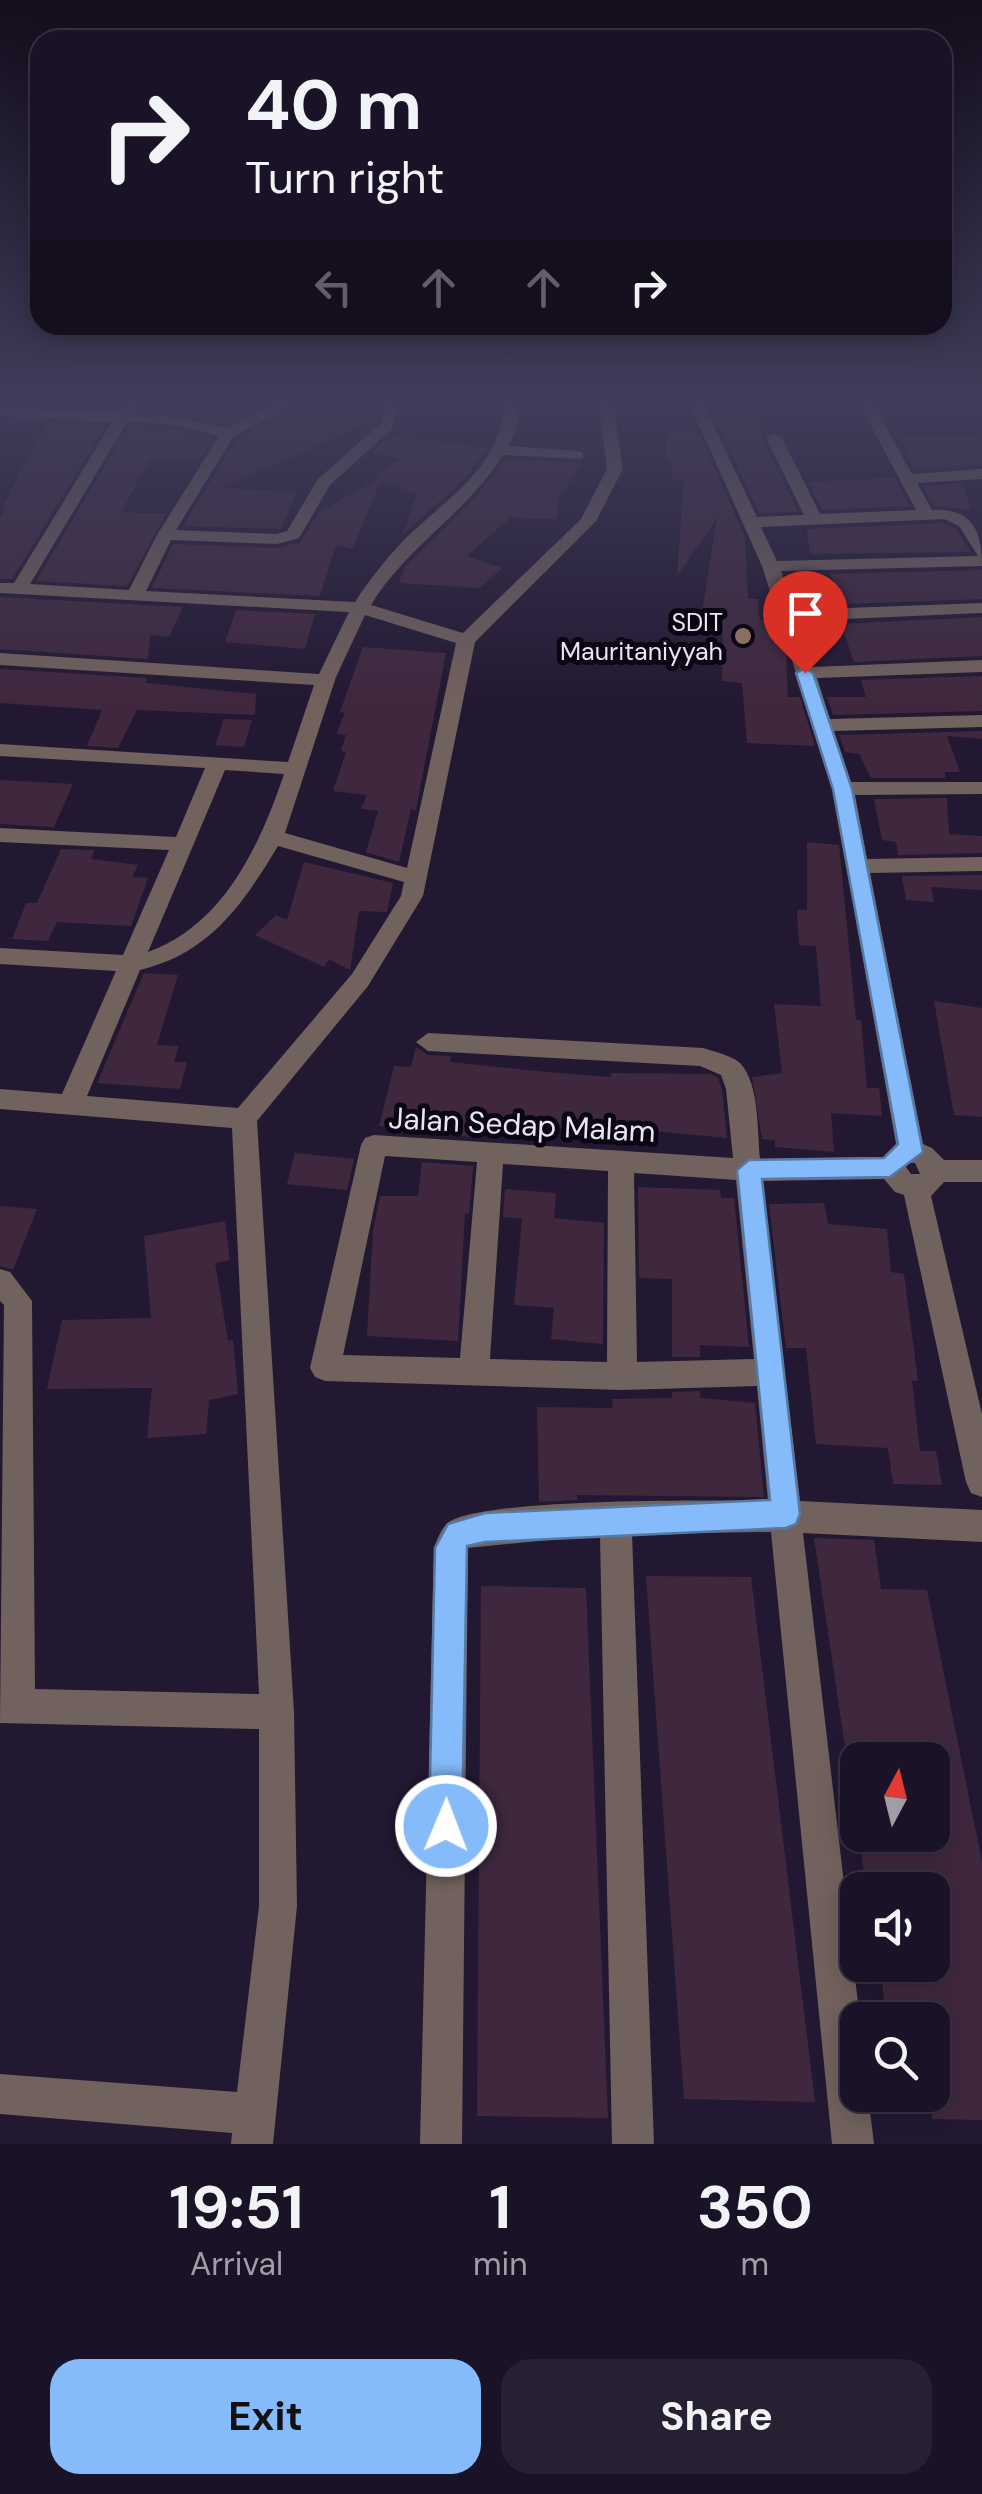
<!DOCTYPE html>
<html lang="en">
<head>
<meta charset="utf-8">
<style>
  :root { --surface:#1a1226; --page:#272032; --text:#f1f3f6; --muted:#9f9ea7; --line:#383243; --accent:#86bbfb }
  body { margin:0; font-family:"DM Sans",sans-serif; background:var(--page); color:var(--text); height:100vh; display:flex; flex-direction:column; font-size:38px; white-space:nowrap }
  * { box-sizing:border-box; margin:0 }
  p { font-size:32px; color:var(--muted) }
  .icon { flex:none; width:55px; height:55px; fill:none; stroke:currentColor; stroke-width:2; stroke-linecap:round; stroke-linejoin:round }
  .map { position:relative; height:2144px; overflow:hidden }
  .side { display:flex; flex-direction:column; background:var(--surface); flex:1 }
  .side>* { flex:none }
  .hud { position:absolute; left:30px; top:30px; width:922px; height:305px; border-radius:30px; box-shadow:0 5px 25px #0003,0 0 0 2px var(--line); background:#1a1226; color:var(--text); overflow:hidden }
  .needle { width:65px; rotate:7deg }
  .fabs { position:absolute; left:840px; top:1742px; display:grid; gap:20px }
  .fabs a { display:grid; place-items:center; width:110px; height:110px; border-radius:20px; background:var(--surface); box-shadow:0 5px 25px #0003,0 0 0 2px var(--line); font-size:50px }
  .pin { position:absolute; display:grid; place-items:center; width:85px; height:85px; color:#fff; margin:-102px -42px; border-radius:50% 50% 50% 0; rotate:-45deg; box-shadow:0 0 10px #0007 }
  .pin .icon { rotate:45deg }
  .me { position:absolute; width:110px; margin:-55px; rotate:1deg; stroke-linejoin:round; filter:drop-shadow(0 0 8px #0008) }
  .turn { display:flex; align-items:center; gap:35px; height:210px; padding:0 50px; font-size:45px }
  .turn .icon { width:130px; height:130px; stroke-width:2.5 }
  .turn b { display:block; font-size:70px; line-height:85px }
  .lanes { display:flex; align-items:center; height:95px; padding:0 50px; background:#0003; justify-content:center; gap:50px; direction:ltr }
  .lanes .off { opacity:.35 }
  .eta { display:flex; justify-content:space-evenly; align-items:center; height:170px; text-align:center }
  .eta b { font-size:60px; font-weight:700; line-height:70px }
  .cta { display:flex; gap:20px; margin-top:auto; padding:20px 50px }
  .cta a { flex:1; height:115px; border-radius:30px; background:var(--accent); color:#111; font-size:40px; font-weight:700; line-height:115px; text-align:center }
  .cta a+a { background:var(--page); color:var(--text) }
  .map>svg:first-child { display:block }
  .building { fill:#3f283e }
  .lines { fill:none; stroke-linecap:round; stroke-linejoin:round }
  .minor { fill:#72625d; fill-rule:evenodd }
  .route { fill:#86bbfb; stroke:#577aa3; stroke-width:2.5 }
  .education-dot { fill:#8d6e63; stroke:#0a0611; stroke-width:4 }
  .labels { text-anchor:middle; stroke-width:10; stroke-linejoin:round; paint-order:stroke }
  .far-poi-label { font-size:25px; fill:#eae4f6; stroke:#0a0611; text-anchor:end }
  .street-label { font-size:30px; fill:#eae4f6; stroke:#0a0611 }
</style>
</head>
<body>
<div class="map">
<svg width="982" height="2144" viewBox="0 0 982 2144">
  <rect width="100%" height="100%" fill="#231832"/>
  <path class="building" d="M141 405H267L226 424 138 411Z
    M299 405H381L377 419 223 488 297 492 281 529 183 526 237 439Z
    M756 415 763 440 798 512 759 513 714 416Z
    M47 422 106 425 12 579H0V517L8 505H3Z
    M129 426 167 428 213 438 199 461 150 459 121 512 166 514 127 586 36 581Z
    M666 430 698 432 745 537 748 599H758L760 620 776 624 786 653 788 697H800L815 746 747 743 742 683 722 681 723 615 702 613 717 518 677 576 684 480H673L671 459H666Z
    M390 436 488 448 465 478 402 536 417 494 381 480 352 549 336 545 320 596 152 588 173 544 277 548 300 542 319 512 378 479 375 477 399 459 372 452Z
    M901 436 982 437V465L914 470Z
    M505 459 582 463 558 500 557 519 510 518 467 556 502 568 480 588 399 583 404 568 475 497Z
    M895 478 910 506 822 510 808 482Z
    M962 484 972 510 934 506 923 486Z
    M943 523 956 529 971 552 810 554 807 529Z
    M982 570V599L844 604 830 574Z
    M0 597 183 607 169 637 150 635 148 659 0 649Z
    M236 610 315 614 305 649 225 642Z
    M982 617V656L854 662 841 624Z
    M363 647 446 653 416 810 411 809 399 862 366 852 378 811 361 809 367 795 333 791 346 752 341 751 346 735 336 734 345 713 340 712Z
    M0 669 147 678 146 683 256 694 255 715 137 710 118 748 87 746 102 710 0 703Z
    M982 676V711L833 715 827 697H866L861 680Z
    M224 719 252 720 244 747 215 745Z
    M982 731V739L947 736 960 772H945V778H871L859 754 845 752 839 735Z
    M0 780 73 784 54 827 0 824Z
    M947 798 949 834 982 836V853L898 855 896 842 882 840 874 799Z
    M807 842 839 845 856 1020H861L867 1088H879L882 1116 831 1113 834 1152 775 1147V1140L762 1139 752 1077 782 1073 774 1004 821 1006 816 946 799 945 797 910H807Z
    M61 849 94 850 91 859 138 865 132 877 148 878 131 926 57 922 48 941 12 939 26 903H37Z
    M304 862 393 883 387 912 359 911 350 970 329 959 324 967 255 935 276 915 287 920Z
    M982 875V890L931 887 934 902 906 900 902 876Z
    M144 973 178 975 157 1045 179 1046 174 1062H187L180 1089 97 1083Z
    M934 1001 982 1008V1117L954 1115Z
    M416 1047 428 1055 451 1056 450 1062 547 1072 611 1077V1073L710 1074 718 1078 722 1090 727 1138 611 1127 610 1132 480 1123 478 1138 379 1126 394 1066 411 1067Z
    M295 1153 354 1159 347 1190 287 1184Z
    M422 1162 473 1166 469 1214 465 1213 458 1341 367 1336 373 1231 380 1196H418Z
    M638 1187 720 1190 721 1198H734L749 1347 700 1345V1357H672V1279L639 1278Z
    M505 1189 556 1193 554 1218 604 1223 603 1344 551 1339 554 1308 514 1305 522 1219 503 1217Z
    M824 1203 828 1224 887 1229 891 1272 904 1274 918 1381H912L920 1451H936L942 1485 893 1484 888 1448 816 1444 806 1348H786L769 1204Z
    M0 1206 37 1209 13 1270 0 1266Z
    M225 1221 230 1260 215 1263 228 1341 233 1340 238 1394 209 1400 206 1434 147 1438 152 1388 47 1389 62 1320 151 1318 144 1236Z
    M700 1391V1398L755 1403 764 1497 577 1495V1500L539 1502 537 1407 613 1408 612 1399 672 1398V1392Z
    M814 1538 874 1540 881 1589 927 1590 982 1862V2120L932 2119V2008H885L881 1974 932 1975V1890H866L859 1835H932V1760H847Z
    M646 1576 751 1577 815 2102 684 2099Z
    M481 1586 586 1588 608 2118 477 2116Z"/>
  <g class="lines">
    <path class="minor" d="M123 405H137L132 414 168 416 226 428 276 405H295L234 436 176 530 276 534 287 531 318 479 380 424 385 405H399L392 429 330 485 299 538 277 544 171 540 146 591 355 602C369 580 386 559 404 540 442 502 504 465 503 405H517L518 423 509 446 578 451 583 453V459L503 455C468 512 406 547 371 605L463 633 581 519 607 469 599 405H613L623 469 596 521 475 642 423 896 368 986 257 1121 294 1712 297 1906 273 2144H231L232 2133 0 2114V2074L237 2092 259 1906V1729L0 1723 4 1305 0 1301V1269L10 1272 32 1301 35 1689 259 1694 232 1128 0 1109V1089L62 1094 116 971 0 964V948L123 955 169 850 0 842V828L176 837 205 768 0 756V744L288 762 314 685 0 665V653L319 674 349 612 0 593V583H14L112 422 0 416V408L118 413ZM127 422 168 424 219 436 157 535 129 590 30 584ZM365 615 456 643 407 868 285 833 336 677ZM225 770 284 774C260 845 224 925 148 952ZM278 846 404 882 401 896 352 974 238 1108 87 1096 140 970C210 953 243 904 278 846Z
      M690 405H704L757 517 804 515 766 438 774 433 782 438 820 514 916 510 860 405H874L912 474 982 469V479L917 483 932 510C972 508 982 530 982 566L781 571 794 610 982 603V613L798 621 813 667 982 660V672L817 678 830 719 982 715V727L834 731 851 782H982V794L855 795 867 859 982 857V871L870 873 923 1144 932 1148 944 1160H982V1182H944L931 1196 982 1414V1497L971 1493 966 1482 904 1195 895 1192 884 1179 762 1181 800 1501 982 1510V1542L803 1533 860 2020 858 2095H868L874 2144H832L771 1532 632 1534 654 2144H612L600 1535 468 1548 462 2144H420L434 1548C437 1539 442 1527 449 1522 484 1498 715 1500 768 1501L757 1386 622 1390 325 1381 315 1377 310 1368 361 1145 365 1138 374 1135 733 1158 726 1089 721 1075 700 1066 428 1051 416 1042 428 1033 703 1048C713 1051 733 1056 740 1063 760 1084 757 1133 760 1159L883 1157 896 1144 833 789 762 566ZM944 519 959 526 978 556 777 561 761 527ZM385 1156 477 1162 460 1358 343 1355ZM908 1163H915L920 1174H911L906 1167ZM503 1164 608 1171 607 1362 490 1359ZM634 1173 736 1180 754 1359 637 1362Z"/>
  </g>
  <linearGradient id="sky" x2="0" y2="1"><stop stop-color="#130d1c"/><stop offset="0.57" stop-color="#3f3d5a"/><stop offset="1" stop-color="#3f3d5a" stop-opacity="0"/></linearGradient>
  <rect width="982" height="705" fill="url(#sky)"/>
  <path class="route" d="M805 668 813 673 852 789 923 1152 890 1177 762 1179 800 1514 796 1524 786 1528 485 1542 467 1546 462 1826 457 1838 446 1843 434 1838 429 1826 435 1548 448 1524 485 1513 770 1500 737 1170 749 1160 884 1158 898 1144 833 789 796 673Z"/>
  <circle class="education-dot" cx="743" cy="636" r="10"/>
  <g class="labels">
    <g class="far-poi-label">
      <text x="723" y="631">SDIT<tspan x="723" dy="29">Mauritaniyyah</tspan></text>
    </g>
    <g class="street-label">
      <text transform="translate(522 1125) rotate(3)" y="10">Jalan Sedap Malam</text>
    </g>
  </g>
</svg>
<div class="fabs">
<a><svg class="needle" viewBox="-14 -14 28 28"><path d="M0-13l5 13h-10z" fill="#e53935"/><path d="M0 13l5-13h-10z" fill="#9f9ea7"/></svg></a>
<a><svg class="icon" aria-label="sound" viewBox="0 0 24 24"><path d="M4 9h4l5-4v14l-5-4H4zM17 9q2 3 0 6"/></svg></a>
<a><svg class="icon" aria-label="search" viewBox="0 0 24 24"><circle cx="10" cy="10" r="6"/><path d="M15 15l6 6"/></svg></a>
</div>
<div class="pin" style="left:805px;top:673px;background:#d93025"><svg class="icon" aria-label="arrive" viewBox="0 0 24 24"><path d="M6 21V4h12l-3 4 3 4H6"/></svg></div>
<svg class="me" style="left:446px;top:1826px" viewBox="-20 -20 40 40"><circle r="17" fill="#86bbfb" stroke="#fff" stroke-width="3"/><path d="M0-11L8 9 0 5-8 9z" fill="#fff"/></svg>
<div class="hud">
<div class="turn"><svg class="icon" aria-label="right" viewBox="0 0 24 24"><path d="M7 20v-9h11M14 6l5 5-5 5"/></svg><div><b>40 m</b>Turn right</div></div>
<div class="lanes"><svg class="icon off" aria-label="left" viewBox="0 0 24 24"><path d="M17 20v-9H6M10 6l-5 5 5 5"/></svg><svg class="icon off" aria-label="ahead" viewBox="0 0 24 24"><path d="M12 20V5M6 11l6-6 6 6"/></svg><svg class="icon off" aria-label="ahead" viewBox="0 0 24 24"><path d="M12 20V5M6 11l6-6 6 6"/></svg><svg class="icon" aria-label="right" viewBox="0 0 24 24"><path d="M7 20v-9h11M14 6l5 5-5 5"/></svg></div>
</div>
</div>
<section class="side">
<div class="eta">
<div><b>19:51</b><p>Arrival</p></div>
<div><b>1</b><p>min</p></div>
<div><b>350</b><p>m</p></div>
</div>
<div class="cta"><a>Exit</a><a>Share</a></div>
</section>
</body>
</html>
